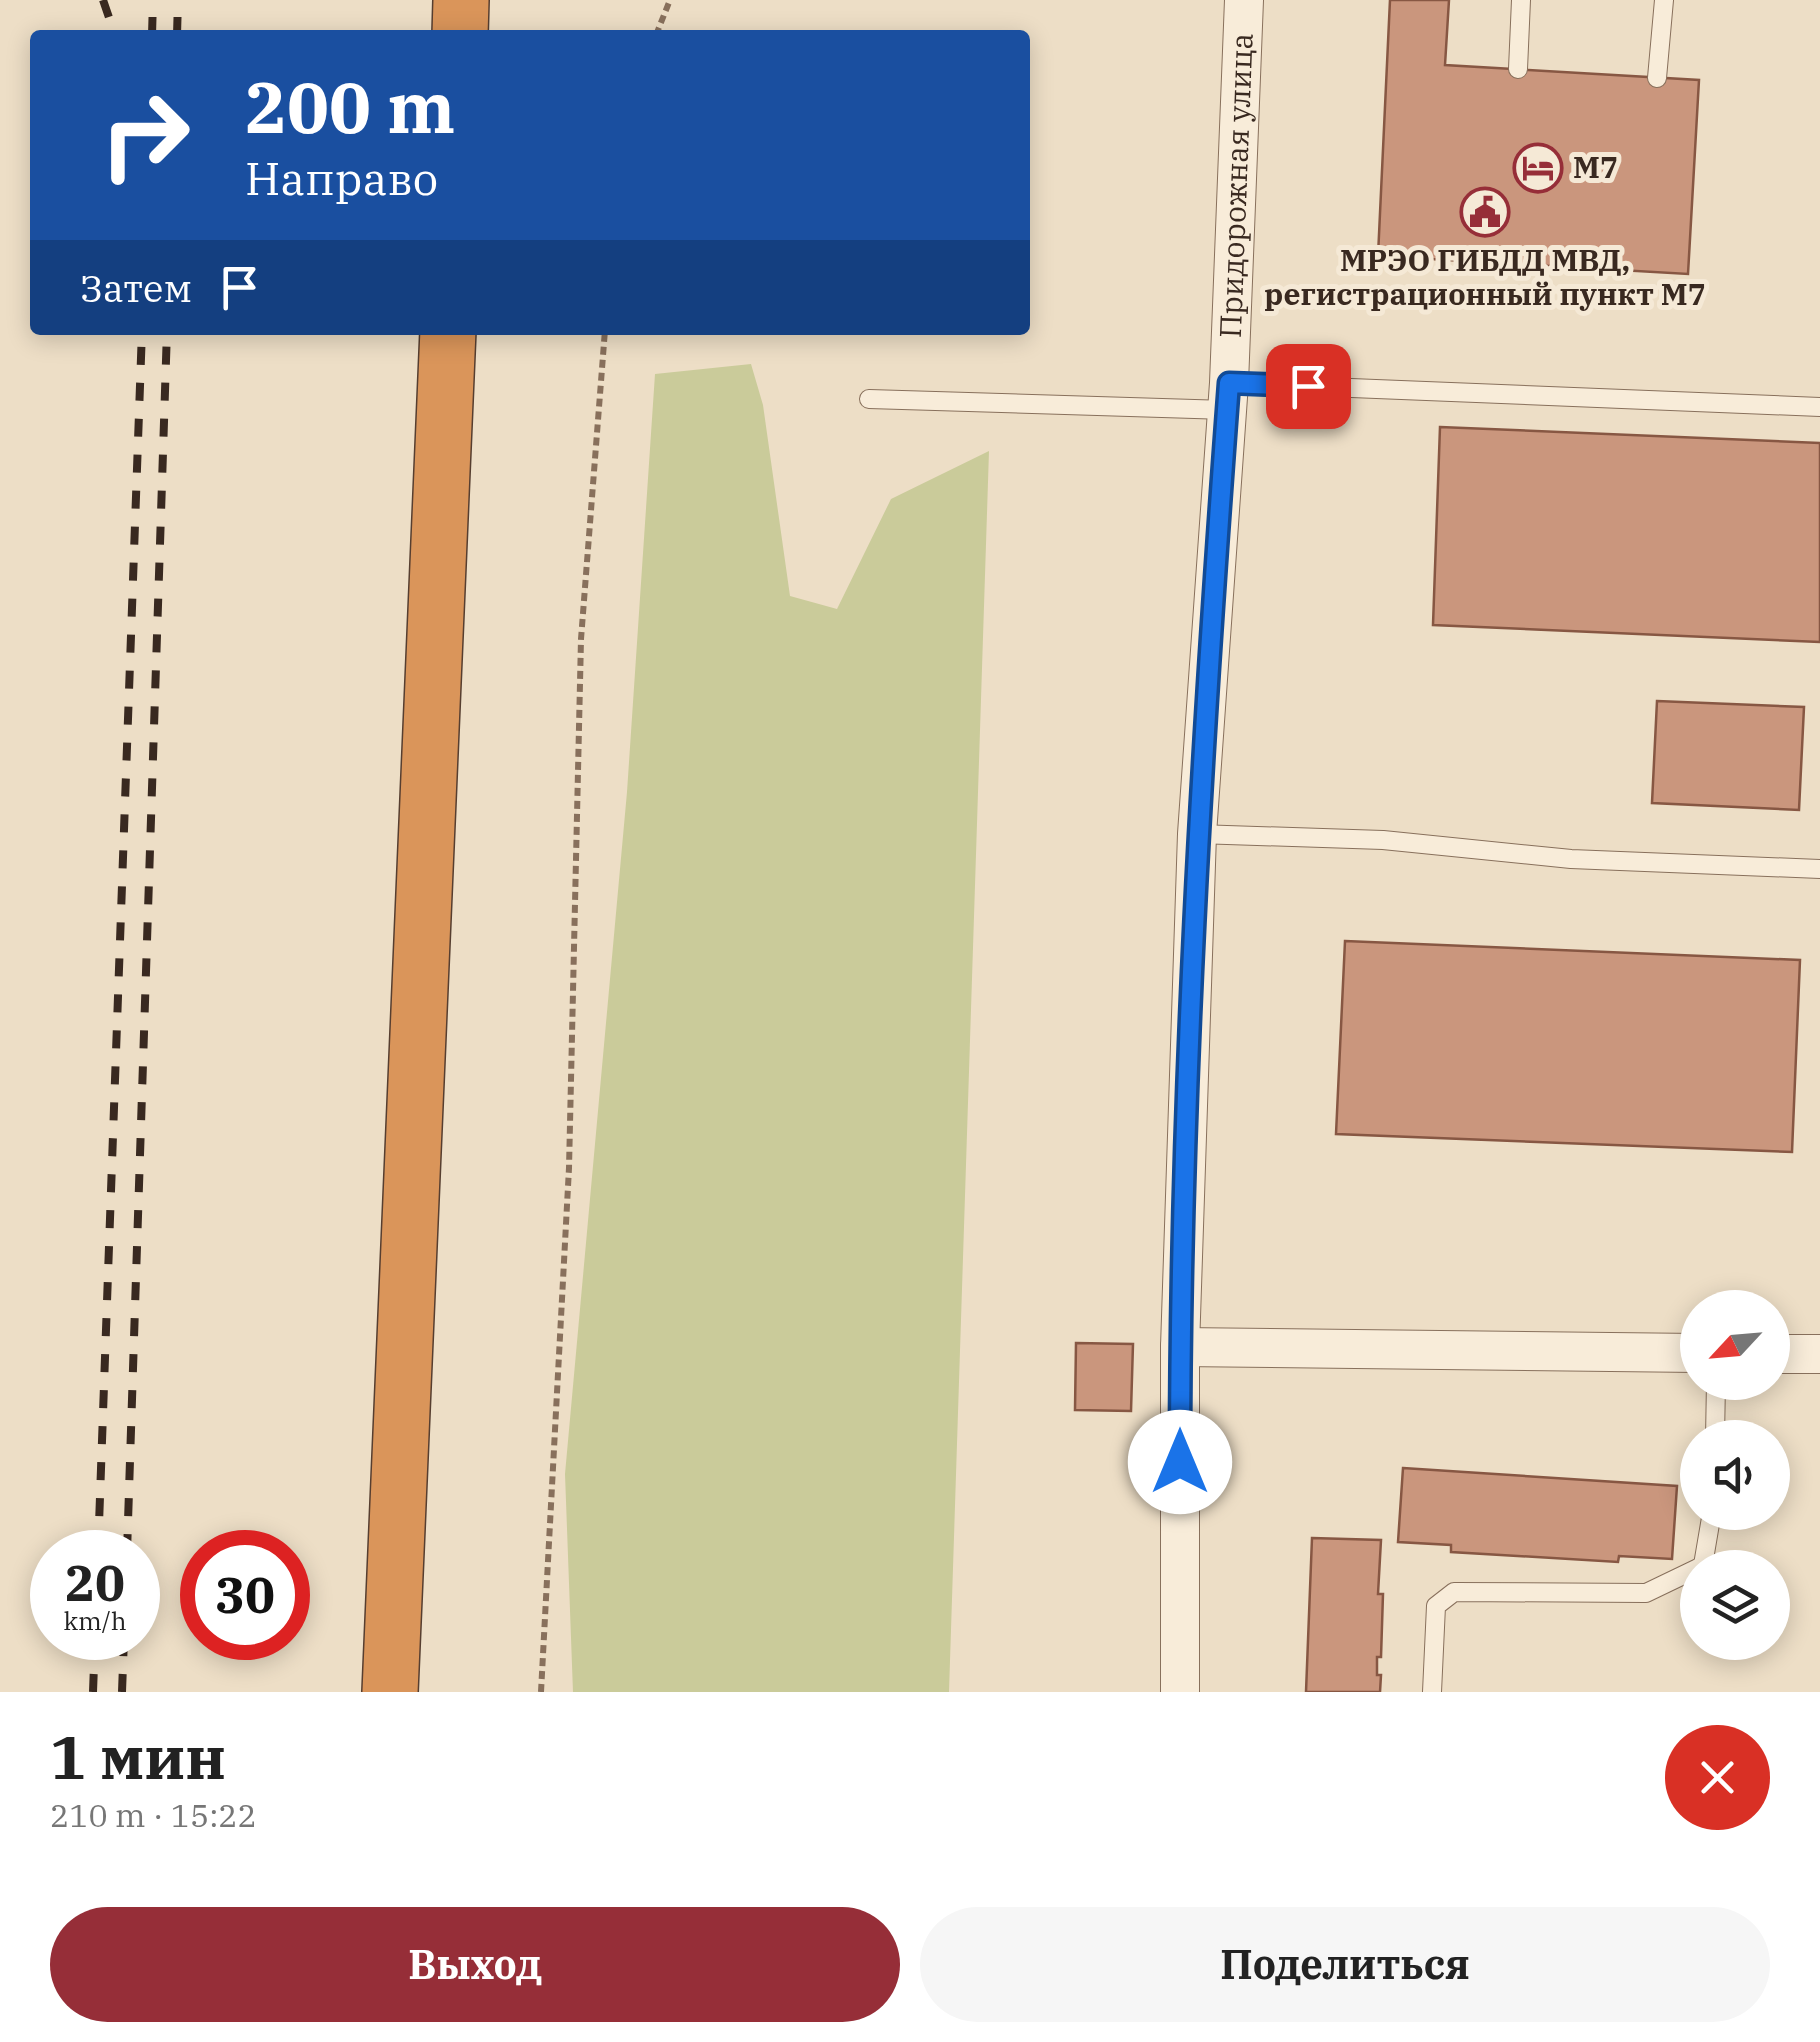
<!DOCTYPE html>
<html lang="ru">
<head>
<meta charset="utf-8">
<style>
  :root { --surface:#fff; --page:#f6f6f6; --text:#222; --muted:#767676; --accent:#962e38 }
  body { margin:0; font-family:"IBM Plex Serif",serif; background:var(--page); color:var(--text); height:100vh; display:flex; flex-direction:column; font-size:38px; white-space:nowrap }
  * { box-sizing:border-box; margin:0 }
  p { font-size:32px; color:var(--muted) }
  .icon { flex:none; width:55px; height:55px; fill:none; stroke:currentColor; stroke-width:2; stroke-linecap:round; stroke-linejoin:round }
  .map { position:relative; height:1692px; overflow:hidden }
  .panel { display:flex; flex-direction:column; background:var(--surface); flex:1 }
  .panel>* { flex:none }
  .top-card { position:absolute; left:30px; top:30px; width:1000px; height:305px; border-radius:10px; box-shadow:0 5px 25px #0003; background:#1a4fa0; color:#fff; overflow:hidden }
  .needle { width:65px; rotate:244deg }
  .tools { position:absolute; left:1680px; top:1290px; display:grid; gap:20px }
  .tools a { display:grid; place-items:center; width:110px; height:110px; border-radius:50%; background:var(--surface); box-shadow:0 5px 25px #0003; font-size:50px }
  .speed { position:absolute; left:30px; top:1530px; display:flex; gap:20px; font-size:50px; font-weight:700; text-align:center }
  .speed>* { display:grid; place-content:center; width:130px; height:130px; border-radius:50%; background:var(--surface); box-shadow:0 5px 25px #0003; line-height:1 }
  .speed small { font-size:25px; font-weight:400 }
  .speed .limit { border:15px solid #d22; background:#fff; color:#111 }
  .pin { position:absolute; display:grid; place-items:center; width:85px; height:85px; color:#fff; margin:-42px; border-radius:20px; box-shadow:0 5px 15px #0006 }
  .me { position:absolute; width:110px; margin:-55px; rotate:0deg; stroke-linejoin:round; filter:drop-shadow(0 0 8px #0008) }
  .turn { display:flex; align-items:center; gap:35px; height:210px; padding:0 50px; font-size:45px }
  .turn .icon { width:130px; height:130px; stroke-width:2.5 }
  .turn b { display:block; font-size:70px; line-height:85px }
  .then { display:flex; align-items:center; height:95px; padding:0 50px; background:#0003; gap:20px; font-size:38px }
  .round { display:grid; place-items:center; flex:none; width:105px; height:105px; border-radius:52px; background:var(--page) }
  .summary { display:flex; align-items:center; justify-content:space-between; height:170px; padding:0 50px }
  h1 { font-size:60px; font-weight:700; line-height:75px }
  .button { display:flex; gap:20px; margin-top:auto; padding:20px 50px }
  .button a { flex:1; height:115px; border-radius:60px; background:var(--accent); color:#fff; font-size:40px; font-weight:700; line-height:115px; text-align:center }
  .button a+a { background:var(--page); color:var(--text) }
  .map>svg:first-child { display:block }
  .green { fill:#cacb9a }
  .building { fill:#ca967d; stroke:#875743; stroke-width:2.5 }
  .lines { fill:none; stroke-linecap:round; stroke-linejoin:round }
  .lane-casing { stroke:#88705c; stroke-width:20 }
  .street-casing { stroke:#88705c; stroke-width:40 }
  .highway-casing { stroke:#563e30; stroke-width:58 }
  .path { stroke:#88705c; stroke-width:6; stroke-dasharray:8 5; stroke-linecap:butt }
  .lane { stroke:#f8ecd9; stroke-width:18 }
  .street { stroke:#f8ecd9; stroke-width:38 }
  .highway { stroke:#da955a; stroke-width:55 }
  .rail { stroke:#392920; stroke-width:8; stroke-dasharray:18 18; stroke-linecap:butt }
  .route-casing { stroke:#114b97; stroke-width:25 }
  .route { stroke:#1a73e8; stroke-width:18 }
  .labels { text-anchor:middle; stroke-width:10; stroke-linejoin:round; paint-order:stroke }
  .poi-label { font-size:30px; font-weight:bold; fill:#392920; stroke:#f5e9d6; text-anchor:start }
  .street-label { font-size:30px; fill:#392920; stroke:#f5e9d6 }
</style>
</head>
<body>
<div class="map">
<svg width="1820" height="1692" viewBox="0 0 1820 1692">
  <rect width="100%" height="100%" fill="#eddec6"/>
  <path class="green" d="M751 364 763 405 790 596 837 609 891 499 989 451 949 1692H573L565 1474 627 792 655 374Z"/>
  <path class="building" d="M1390 0H1449L1445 65 1699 80 1688 274 1378 256Z
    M1440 427 1820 443V642L1433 625Z
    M1657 701 1804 707 1799 810 1652 803Z
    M1345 941 1800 960 1792 1152 1336 1134Z
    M1076 1343 1133 1344 1131 1411 1075 1410Z
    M1403 1468 1677 1486 1672 1559 1619 1556 1618 1562 1451 1552V1545L1398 1542Z
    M1312 1538 1381 1540 1378 1594H1383L1381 1657H1377V1675H1381L1380 1692H1306Z"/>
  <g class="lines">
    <g class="lane-casing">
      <path id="lane" d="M1518 69 1521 0
        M1657 78 1664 0
        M1229 383 1820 407
        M869 399 1227 410
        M1197 834 1383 840 1571 859 1820 869
        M1715 1438 1716 1382
        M1698 1568 1703 1565 1712 1512
        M1432 1692 1436 1606 1454 1592 1646 1593 1698 1568"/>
    </g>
    <g class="street-casing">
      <g id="street">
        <path d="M1180 1347 1698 1353"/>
        <path d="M1772 1354H1820"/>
        <path id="s1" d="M1180 1692V1347L1197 834 1229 383 1244 0"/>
      </g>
    </g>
    <g class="highway-casing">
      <path id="highway" d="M460 35 461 0
        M390 1692 448 330"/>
    </g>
    <path class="path" d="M656 35 670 0
      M541 1692 569 1168 581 639 605 330"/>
    <use href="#lane" class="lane"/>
    <use href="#street" class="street"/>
    <use href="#highway" class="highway"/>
    <path class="rail" d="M103 0 115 35
      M152 35 153 0
      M177 35 178 0
      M98 1552 142 330
      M127 1552 167 330
      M93 1692 95 1638
      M122 1692 124 1638"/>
  </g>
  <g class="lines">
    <g class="route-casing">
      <path id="route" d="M1180 1462C1180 1102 1202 742 1229 383L1308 386"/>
    </g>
    <use href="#route" class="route"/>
  </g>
  <defs>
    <g id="hotel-ring" transform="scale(2.5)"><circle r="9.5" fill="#f5e9d6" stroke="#962e38" stroke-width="1.5"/><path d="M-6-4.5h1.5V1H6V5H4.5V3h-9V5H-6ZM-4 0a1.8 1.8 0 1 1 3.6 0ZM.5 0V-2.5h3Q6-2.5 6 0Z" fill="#962e38"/></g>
    <g id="civic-ring" transform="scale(2.5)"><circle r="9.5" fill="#f5e9d6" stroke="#962e38" stroke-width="1.5"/><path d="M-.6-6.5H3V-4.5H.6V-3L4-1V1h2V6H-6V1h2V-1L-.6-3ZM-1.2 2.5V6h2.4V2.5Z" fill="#962e38"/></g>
  </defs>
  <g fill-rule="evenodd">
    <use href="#hotel-ring" x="1538" y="168"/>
    <use href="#civic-ring" x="1485" y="212"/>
  </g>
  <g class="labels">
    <g class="poi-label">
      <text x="1573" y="178">М7</text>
      <text x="1485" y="271" text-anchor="middle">МРЭО ГИБДД МВД,<tspan x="1485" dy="34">регистрационный пункт М7</tspan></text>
    </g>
    <g class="street-label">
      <text dy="10" stroke="none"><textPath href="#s1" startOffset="1508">Придорожная улица</textPath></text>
    </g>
  </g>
</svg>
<div class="tools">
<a><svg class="needle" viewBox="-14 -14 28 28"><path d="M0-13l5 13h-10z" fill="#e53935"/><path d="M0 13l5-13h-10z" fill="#767676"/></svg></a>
<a><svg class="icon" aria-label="sound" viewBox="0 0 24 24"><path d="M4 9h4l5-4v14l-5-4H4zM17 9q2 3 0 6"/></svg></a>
<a><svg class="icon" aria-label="layers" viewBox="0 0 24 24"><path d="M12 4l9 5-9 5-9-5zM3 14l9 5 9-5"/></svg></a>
</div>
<div class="speed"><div>20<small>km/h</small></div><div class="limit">30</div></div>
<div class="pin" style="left:1308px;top:386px;background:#d93025"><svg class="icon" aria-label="arrive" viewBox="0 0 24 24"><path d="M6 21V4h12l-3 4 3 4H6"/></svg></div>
<svg class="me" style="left:1180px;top:1462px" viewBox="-20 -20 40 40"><circle r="19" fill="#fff"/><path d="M0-13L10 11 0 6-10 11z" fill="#1a73e8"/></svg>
<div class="top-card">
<div class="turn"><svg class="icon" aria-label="right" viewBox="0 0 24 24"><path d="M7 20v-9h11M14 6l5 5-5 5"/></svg><div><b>200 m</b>Направо</div></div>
<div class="then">Затем<svg class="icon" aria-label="arrive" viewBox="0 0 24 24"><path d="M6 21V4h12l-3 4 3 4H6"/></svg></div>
</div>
</div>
<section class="panel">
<div class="summary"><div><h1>1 мин</h1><p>210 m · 15:22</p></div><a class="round" style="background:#d93025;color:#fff"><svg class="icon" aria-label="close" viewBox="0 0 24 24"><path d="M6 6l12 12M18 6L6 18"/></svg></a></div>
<div class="button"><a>Выход</a><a>Поделиться</a></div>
</section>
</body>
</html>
